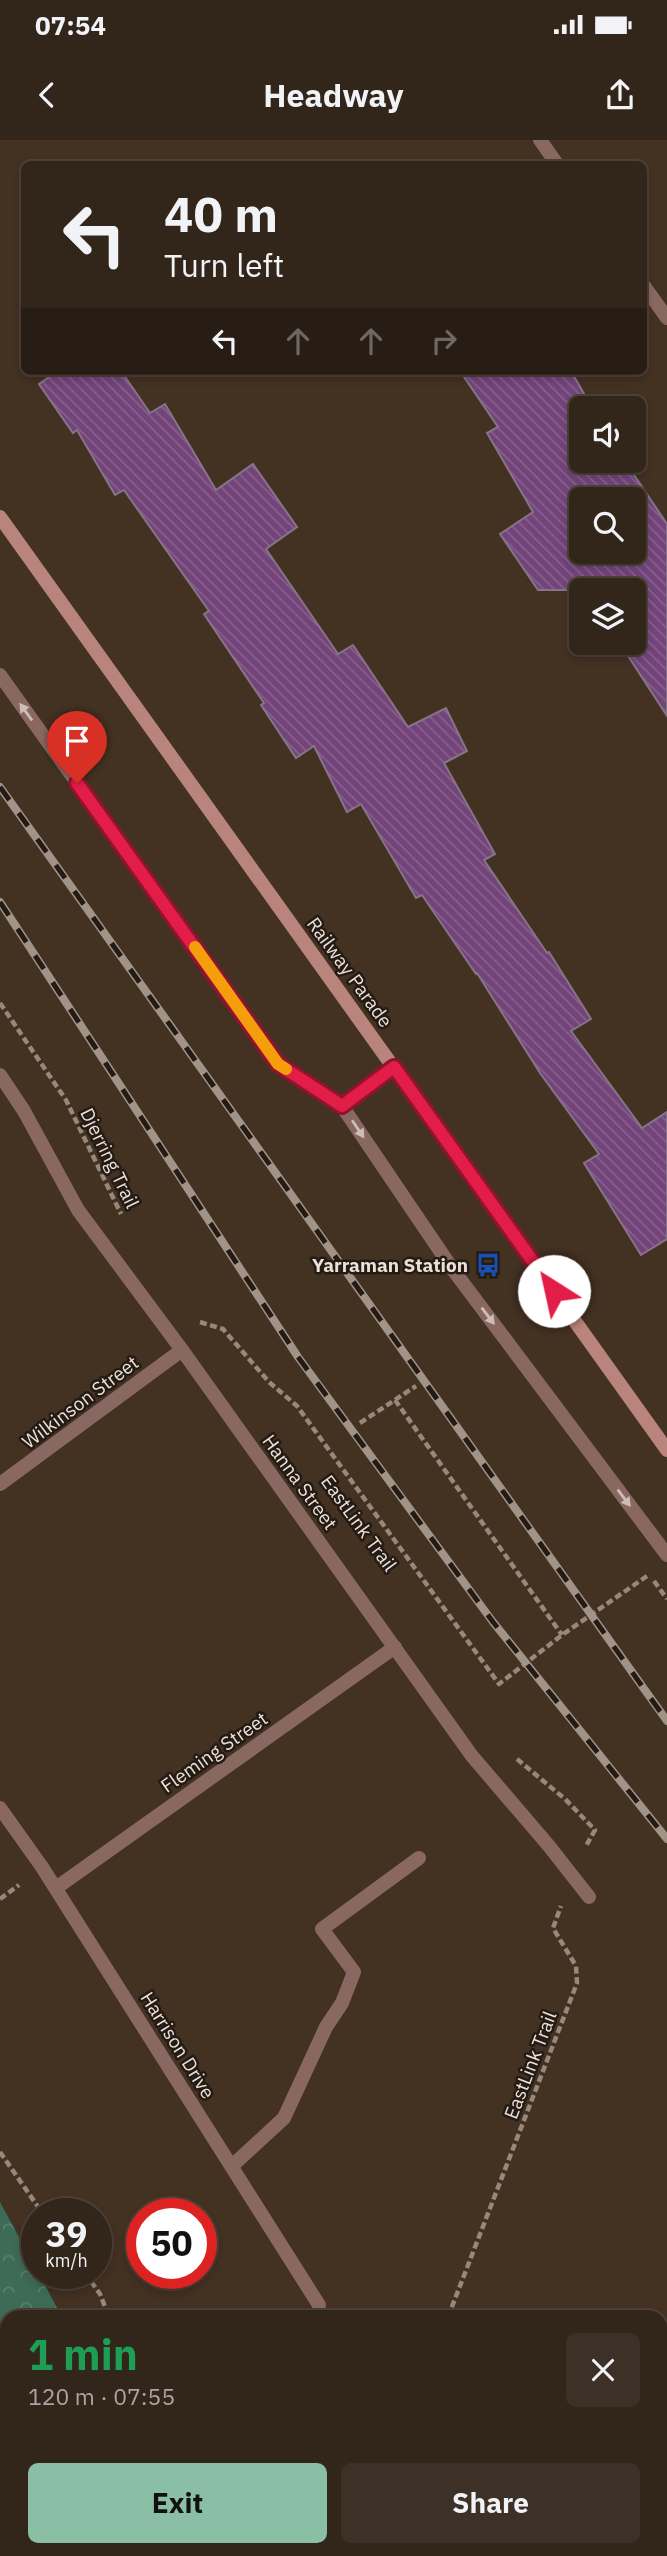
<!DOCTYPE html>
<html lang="en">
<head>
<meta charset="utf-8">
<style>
  :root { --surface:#32251a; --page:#3d3127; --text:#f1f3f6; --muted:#a8a5a2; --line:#4d4239; --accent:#8abfa5 }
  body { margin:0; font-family:"IBM Plex Sans",sans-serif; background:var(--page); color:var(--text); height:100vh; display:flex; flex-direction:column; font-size:26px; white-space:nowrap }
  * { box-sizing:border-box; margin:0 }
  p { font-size:23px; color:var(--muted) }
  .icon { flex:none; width:38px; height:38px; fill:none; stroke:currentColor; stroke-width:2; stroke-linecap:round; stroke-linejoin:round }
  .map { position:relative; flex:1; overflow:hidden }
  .sheet { position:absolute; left:0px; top:2170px; width:668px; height:247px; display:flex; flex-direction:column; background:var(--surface); border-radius:21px 21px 0 0; box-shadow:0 4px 10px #0003,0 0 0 2px var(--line) }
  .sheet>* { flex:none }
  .top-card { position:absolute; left:21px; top:21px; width:626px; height:214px; border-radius:10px; box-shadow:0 4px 10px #0003,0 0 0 2px var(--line); background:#32251a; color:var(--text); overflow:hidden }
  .tools { position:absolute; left:569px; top:256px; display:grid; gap:14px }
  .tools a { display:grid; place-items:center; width:77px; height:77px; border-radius:10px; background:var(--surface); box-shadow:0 4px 10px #0003,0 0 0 2px var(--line); font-size:35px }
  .speed { position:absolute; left:21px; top:2058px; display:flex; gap:14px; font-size:35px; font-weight:700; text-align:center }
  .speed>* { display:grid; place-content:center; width:91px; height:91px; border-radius:50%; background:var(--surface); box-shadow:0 4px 10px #0003,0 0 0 2px var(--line); line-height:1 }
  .speed small { font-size:18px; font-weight:400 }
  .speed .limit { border:10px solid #d22; background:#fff; color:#111 }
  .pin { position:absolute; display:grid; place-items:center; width:60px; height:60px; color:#fff; margin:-72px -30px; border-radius:50% 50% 50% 0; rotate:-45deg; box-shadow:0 0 7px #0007 }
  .pin .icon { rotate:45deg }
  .me { position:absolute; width:77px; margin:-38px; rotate:325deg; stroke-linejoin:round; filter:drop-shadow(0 0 5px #0008) }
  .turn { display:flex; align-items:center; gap:24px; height:147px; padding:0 28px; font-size:32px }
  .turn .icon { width:91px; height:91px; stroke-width:2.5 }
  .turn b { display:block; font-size:49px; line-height:60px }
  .lanes { display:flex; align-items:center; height:66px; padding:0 28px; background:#0003; justify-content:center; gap:35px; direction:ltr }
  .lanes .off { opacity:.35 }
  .round { display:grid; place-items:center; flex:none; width:74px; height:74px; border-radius:10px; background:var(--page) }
  .overview { display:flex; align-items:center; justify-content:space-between; height:119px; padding:0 28px }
  h1 { font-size:42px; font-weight:700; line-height:52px; color:#1e9e55 }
  .action { display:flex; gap:14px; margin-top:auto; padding:14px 28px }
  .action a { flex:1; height:80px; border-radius:10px; background:var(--accent); color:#111; font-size:28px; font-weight:700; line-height:80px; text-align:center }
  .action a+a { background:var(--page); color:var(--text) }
  .status { display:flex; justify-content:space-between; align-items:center; height:49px; padding:0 35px; background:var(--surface); direction:ltr }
  .status svg { height:19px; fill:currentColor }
  header { display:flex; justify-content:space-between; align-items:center; height:91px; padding:0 28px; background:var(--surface); font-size:32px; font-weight:700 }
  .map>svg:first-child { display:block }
  .forest { fill:url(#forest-crowns) }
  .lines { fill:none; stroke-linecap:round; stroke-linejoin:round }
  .stream { stroke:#6d80a5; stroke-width:12 }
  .building { fill:url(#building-back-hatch); stroke:#867588; stroke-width:2; fill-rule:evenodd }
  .path { stroke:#97887c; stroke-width:4.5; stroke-dasharray:7 3.5; stroke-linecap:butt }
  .service { stroke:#8a6862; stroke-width:14 }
  .minor { stroke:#8a6862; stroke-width:14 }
  .secondary { stroke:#b9847b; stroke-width:14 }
  .rail-casing { stroke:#a19387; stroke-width:8 }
  .rail { stroke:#231b14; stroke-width:5; stroke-dasharray:16; stroke-linecap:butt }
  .oneway { fill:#cfbdb5 }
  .route-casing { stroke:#92132f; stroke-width:18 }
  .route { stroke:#e11d48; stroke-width:12 }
  .slow { stroke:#f59e0b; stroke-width:12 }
  .labels { text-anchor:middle; stroke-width:5; stroke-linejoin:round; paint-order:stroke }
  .street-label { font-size:19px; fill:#ece1d8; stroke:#231b14 }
  .poi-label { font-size:19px; font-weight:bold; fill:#ece1d8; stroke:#231b14; text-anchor:end }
</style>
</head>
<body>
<div class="status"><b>07:54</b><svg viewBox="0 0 49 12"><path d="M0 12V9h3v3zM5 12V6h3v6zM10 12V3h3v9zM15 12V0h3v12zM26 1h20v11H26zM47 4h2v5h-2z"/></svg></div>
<header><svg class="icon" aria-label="back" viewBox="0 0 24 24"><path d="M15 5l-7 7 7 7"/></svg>Headway<svg class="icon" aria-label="share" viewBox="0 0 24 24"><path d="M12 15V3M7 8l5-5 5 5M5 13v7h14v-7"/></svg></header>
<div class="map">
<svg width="667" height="2416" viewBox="0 0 667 2416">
  <defs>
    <pattern id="forest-crowns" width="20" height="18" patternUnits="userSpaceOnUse" patternTransform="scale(1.75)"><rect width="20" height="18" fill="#3d6b56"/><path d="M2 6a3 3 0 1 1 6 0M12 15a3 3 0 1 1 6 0" fill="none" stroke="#59806e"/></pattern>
    <pattern id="building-back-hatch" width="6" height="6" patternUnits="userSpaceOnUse" patternTransform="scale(1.75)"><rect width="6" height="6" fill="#72447a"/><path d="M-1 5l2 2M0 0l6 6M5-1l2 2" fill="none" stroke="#865f8c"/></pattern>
  </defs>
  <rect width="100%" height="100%" fill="#433122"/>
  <path class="forest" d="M0 2062 62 2177H7V2410H189L192 2416H0Z"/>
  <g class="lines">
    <path class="stream" d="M0 2193 7 2203
      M82 2410 83 2416"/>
  </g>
  <path class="building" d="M58 231H121L150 273 165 264 216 350 253 324 297 387 266 409 338 514 353 505 408 587 446 568 467 611 444 623 495 714 484 720 547 813 549 812 591 879 571 891 642 988 667 972V1099L641 1115 584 1023 599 1014 540 933 477 833 476 834 422 755 416 758 361 664 347 672 314 606 296 618 261 565 264 563 204 474 209 471 124 350 115 355 77 290 73 293 39 244Z
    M460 231H571L592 268H581V320H624L667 384V576L619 502H634V450H538L500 394 533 372 487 293 498 287ZM581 359H634V411H581Z"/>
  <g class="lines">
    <path class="path" d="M0 863 66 960 121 1074
      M200 1182 223 1189 269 1242 297 1266 499 1544 562 1495 647 1436
      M395 1260 562 1495
      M360 1283 416 1246
      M654 1441 667 1459
      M517 1619 565 1659 595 1690 586 1706
      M0 1759 19 1745
      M0 2012 43 2074
      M85 2133 100 2154 109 2177
      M448 2177 577 1843 576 1826 553 1788 561 1766
      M250 2410 256 2416
      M369 2416 371 2410"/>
    <path class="service" d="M0 535 278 924 342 966
      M394 927 342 966 451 1127 667 1415"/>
    <path class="minor" d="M540 0 557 24
      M644 146 667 178
      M0 935 24 971 78 1070 182 1210 472 1616 549 1706 589 1757
      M0 1344 182 1210
      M0 1668 42 1727 319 2165
      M56 1748 395 1507
      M232 2026 284 1978 326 1887 342 1863 354 1832 322 1789 419 1718"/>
    <path class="secondary" d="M0 377 667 1310"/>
    <g class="rail-casing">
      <path id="rail" d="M0 647 667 1581
        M0 762 298 1217 493 1482 667 1699"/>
    </g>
    <use href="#rail" class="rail"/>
  </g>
  <defs><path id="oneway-solid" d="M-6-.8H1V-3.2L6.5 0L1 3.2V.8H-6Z" transform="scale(1.75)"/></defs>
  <g class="oneway">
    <use href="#oneway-solid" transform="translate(26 572) rotate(-126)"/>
    <use href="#oneway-solid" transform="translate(358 989) rotate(56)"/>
    <use href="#oneway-solid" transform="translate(488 1176) rotate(53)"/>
    <use href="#oneway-solid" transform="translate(624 1358) rotate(53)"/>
  </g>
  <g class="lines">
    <g class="route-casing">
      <path id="route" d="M77 643 278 924 342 966 394 927 554 1151"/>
    </g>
    <use href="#route" class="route"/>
    <path class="slow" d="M195 807 278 924 286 929"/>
  </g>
  <defs>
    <g id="bus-bare" transform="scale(1.89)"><path d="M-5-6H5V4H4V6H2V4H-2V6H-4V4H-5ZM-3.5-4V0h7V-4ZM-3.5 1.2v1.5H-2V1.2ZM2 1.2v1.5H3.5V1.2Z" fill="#1a4fb4" stroke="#231b14" stroke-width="2.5" paint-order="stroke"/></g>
  </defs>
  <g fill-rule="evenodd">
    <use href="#bus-bare" x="488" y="1125"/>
  </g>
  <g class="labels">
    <g class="street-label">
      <text transform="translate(350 832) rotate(54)" y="7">Railway Parade</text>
      <text transform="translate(110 1018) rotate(64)" y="7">Djerring Trail</text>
      <text transform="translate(80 1262) rotate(-37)" y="7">Wilkinson Street</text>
      <text transform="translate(300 1342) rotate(54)" y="7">Hanna Street</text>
      <text transform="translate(359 1383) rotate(54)" y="7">EastLink Trail</text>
      <text transform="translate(214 1612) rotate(-35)" y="7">Fleming Street</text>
      <text transform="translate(178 1905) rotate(58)" y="7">Harrison Drive</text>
      <text transform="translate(530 1925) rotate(-69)" y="7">EastLink Trail</text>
    </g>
    <g class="poi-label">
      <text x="468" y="1132">Yarraman Station</text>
    </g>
  </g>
</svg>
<div class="tools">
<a><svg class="icon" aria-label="sound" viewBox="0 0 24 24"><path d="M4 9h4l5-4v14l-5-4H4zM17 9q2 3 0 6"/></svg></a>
<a><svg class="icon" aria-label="search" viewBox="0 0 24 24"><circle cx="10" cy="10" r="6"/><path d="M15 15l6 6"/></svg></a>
<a><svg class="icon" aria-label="layers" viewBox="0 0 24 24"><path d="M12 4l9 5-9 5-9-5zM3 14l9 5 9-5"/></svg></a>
</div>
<div class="speed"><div>39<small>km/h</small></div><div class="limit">50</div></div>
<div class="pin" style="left:77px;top:643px;background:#d93025"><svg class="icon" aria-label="arrive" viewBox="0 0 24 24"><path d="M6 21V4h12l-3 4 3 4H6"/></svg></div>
<svg class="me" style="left:554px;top:1151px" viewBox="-20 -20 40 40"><circle r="19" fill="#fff"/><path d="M0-13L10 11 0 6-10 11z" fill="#e11d48"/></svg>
<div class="top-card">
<div class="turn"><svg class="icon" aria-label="left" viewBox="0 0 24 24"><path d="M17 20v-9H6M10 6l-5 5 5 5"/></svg><div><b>40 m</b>Turn left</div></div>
<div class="lanes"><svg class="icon" aria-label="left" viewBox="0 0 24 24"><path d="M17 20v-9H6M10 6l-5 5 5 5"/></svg><svg class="icon off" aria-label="ahead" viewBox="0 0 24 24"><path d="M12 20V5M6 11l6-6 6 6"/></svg><svg class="icon off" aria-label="ahead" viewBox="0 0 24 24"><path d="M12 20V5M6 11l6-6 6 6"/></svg><svg class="icon off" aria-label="right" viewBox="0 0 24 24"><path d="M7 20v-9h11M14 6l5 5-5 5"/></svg></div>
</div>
<section class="sheet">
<div class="overview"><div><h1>1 min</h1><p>120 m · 07:55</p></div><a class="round"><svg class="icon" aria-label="close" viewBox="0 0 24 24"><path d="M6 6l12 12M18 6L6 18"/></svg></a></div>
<div class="action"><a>Exit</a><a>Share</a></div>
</section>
</div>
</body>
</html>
